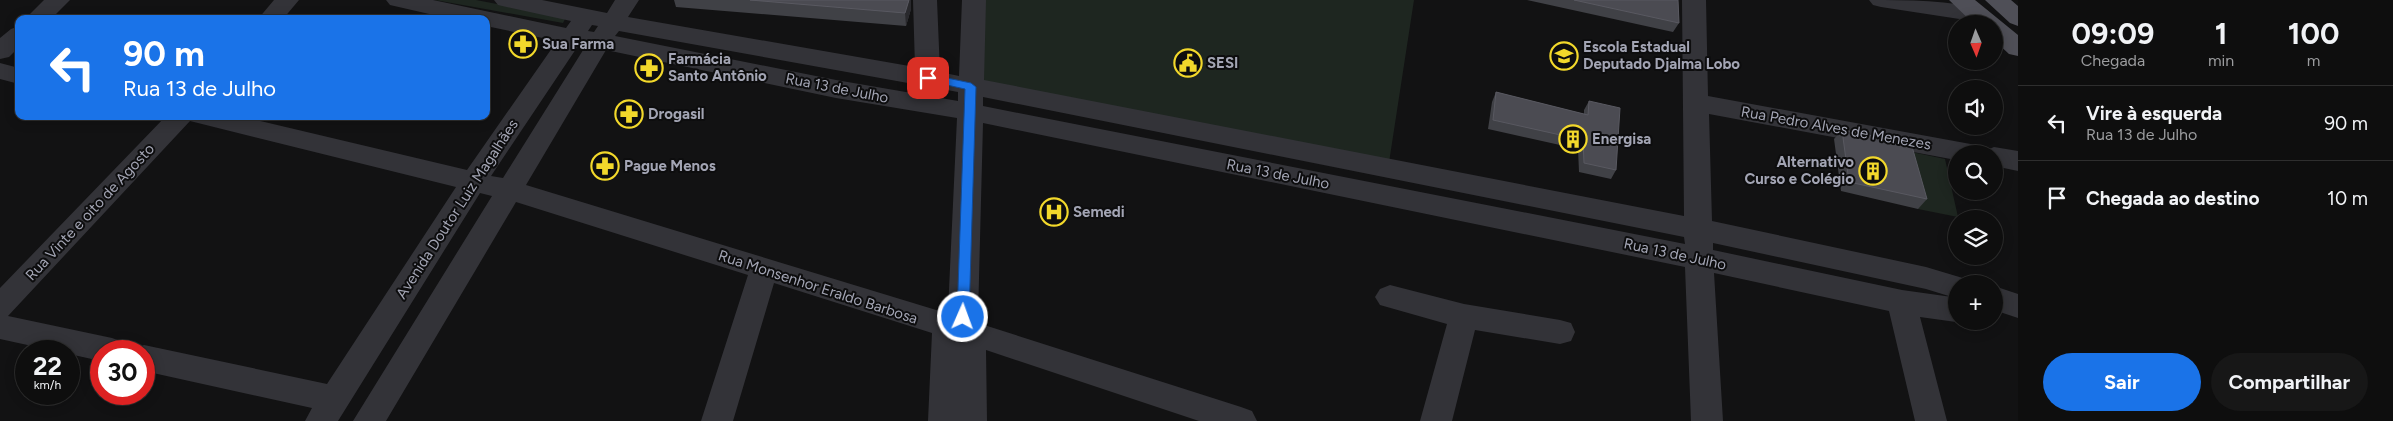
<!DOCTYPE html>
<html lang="pt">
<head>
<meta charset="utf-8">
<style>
  :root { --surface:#0e0e0e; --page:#171717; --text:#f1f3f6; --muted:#9b9c9e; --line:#2e2e2e; --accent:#1a73e8 }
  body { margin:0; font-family:Figtree,sans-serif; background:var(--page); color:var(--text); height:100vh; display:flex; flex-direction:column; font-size:19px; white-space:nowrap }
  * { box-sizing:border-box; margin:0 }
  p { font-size:16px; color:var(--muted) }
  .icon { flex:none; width:28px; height:28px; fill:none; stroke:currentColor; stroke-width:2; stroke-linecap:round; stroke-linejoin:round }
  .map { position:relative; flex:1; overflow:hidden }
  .side { display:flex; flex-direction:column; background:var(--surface); width:375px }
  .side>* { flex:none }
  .banner { position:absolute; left:15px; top:15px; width:475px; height:105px; border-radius:10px; box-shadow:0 2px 12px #0003,0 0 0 1px var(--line); background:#1a73e8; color:#fff; overflow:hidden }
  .needle { width:32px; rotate:178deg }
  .tools { position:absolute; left:1948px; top:15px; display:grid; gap:10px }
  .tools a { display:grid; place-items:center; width:55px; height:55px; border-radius:50%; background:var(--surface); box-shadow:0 2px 12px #0003,0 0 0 1px var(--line); font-size:25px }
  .speed { position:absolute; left:15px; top:340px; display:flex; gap:10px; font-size:25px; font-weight:700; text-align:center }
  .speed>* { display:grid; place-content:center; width:65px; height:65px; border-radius:50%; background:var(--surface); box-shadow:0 2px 12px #0003,0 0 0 1px var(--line); line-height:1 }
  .speed small { font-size:12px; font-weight:400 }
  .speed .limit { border:8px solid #d22; background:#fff; color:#111 }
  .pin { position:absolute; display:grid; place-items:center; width:42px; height:42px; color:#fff; margin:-21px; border-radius:10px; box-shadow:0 2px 8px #0006 }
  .me { position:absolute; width:55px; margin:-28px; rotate:2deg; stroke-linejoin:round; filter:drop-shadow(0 0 4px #0008) }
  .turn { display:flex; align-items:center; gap:18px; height:105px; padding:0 25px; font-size:22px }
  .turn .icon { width:65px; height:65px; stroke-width:2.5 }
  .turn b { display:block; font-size:35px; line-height:42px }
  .eta { display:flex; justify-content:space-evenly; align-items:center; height:85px; text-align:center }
  .eta b { font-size:30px; font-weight:700; line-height:35px }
  .button { display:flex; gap:10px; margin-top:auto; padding:10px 25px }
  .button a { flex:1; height:58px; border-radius:30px; background:var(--accent); color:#fff; font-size:20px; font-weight:700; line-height:58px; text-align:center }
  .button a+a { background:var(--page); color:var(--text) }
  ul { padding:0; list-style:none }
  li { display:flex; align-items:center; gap:15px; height:75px; padding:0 25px; border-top:1px solid var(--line) }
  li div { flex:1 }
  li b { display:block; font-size:19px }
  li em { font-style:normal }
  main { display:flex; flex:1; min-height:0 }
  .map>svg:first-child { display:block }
  .green { fill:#1e2620 }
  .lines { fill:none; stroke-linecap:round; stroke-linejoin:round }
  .minor { fill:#333338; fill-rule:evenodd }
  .major { fill:#4f4f57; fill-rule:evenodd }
  .wall { fill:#404146 }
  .shaded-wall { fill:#29292d }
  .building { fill:#4b4b52; stroke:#595961 }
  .route { fill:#1a73e8; stroke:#114b97 }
  .labels { text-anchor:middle; stroke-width:4; stroke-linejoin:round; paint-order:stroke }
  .poi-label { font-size:15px; font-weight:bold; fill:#a3a5b4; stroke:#0d0d0e; text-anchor:start }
  .street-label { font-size:15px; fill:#a3a5b4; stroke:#0d0d0e }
</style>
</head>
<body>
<main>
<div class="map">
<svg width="2018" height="421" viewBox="0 0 2018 421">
  <rect width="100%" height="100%" fill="#121213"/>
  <path class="green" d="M435 0H476L566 17 563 23Z
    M973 0H1414L1388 169 971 87Z
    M1902 150 1945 159 1958 217 1918 209Z"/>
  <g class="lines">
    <path class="minor" d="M44 0H70L51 19H25Z
      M274 0H299L283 19H258Z
      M386 0H433L566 28 571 21 498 5 494 0H542L607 13 615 0H639L628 17 915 67 913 0H937L940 72 959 76 962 0H986L984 80 1684 216 1682 0H1706L1708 96 1976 145 1987 150 1994 147 2018 151V171L1994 166V154H1956V160L1709 114 1712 221 1926 267 1966 279 1969 284H1956V321H1958L1956 322 1920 317 1947 421H1915L1889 311 1714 273 1723 421H1691L1685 267 983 123 978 317 981 324 1241 407 1252 411 1257 421H1199L986 350 987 421H928L932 333 774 283 733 421H701L748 275 516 202 386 421H353L492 196 480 193 338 421H305L312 408 144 371V351H132L144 345 327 384 456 187 190 121 8 316 112 338 123 342 127 351H101V361L69 354V351H55L0 339V288L166 116H239L467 170 557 41 486 26V19H451L390 5ZM592 25 598 26 594 32 588 31ZM619 31 958 92V101L836 80 615 36ZM578 46 585 47 503 178 491 176ZM606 50 836 98 957 118 948 311 946 313 526 185ZM983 97 1684 237 1685 244 983 106ZM1713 243 1926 289 1952 297 1902 290 1713 250Z
      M1869 0C1909 0 1949 0 1987 10L1991 15 1987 20 1979 22 1881 7 1873 5Z
      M19 26V47L9 57 0 59V38L11 29Z
      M0 63 19 68V84L0 79Z
      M1390 285 1464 304 1560 320 1571 323 1575 332 1571 341 1560 344 1475 330 1452 421H1420L1447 324 1380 305 1375 297 1380 289Z
      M1994 286 2018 294V318L1994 310Z"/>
    <path class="major" d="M1949 0H1975L2018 35V56L2009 54 1994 40V24H1974Z
      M1985 0H2011L2018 6V26L2010 23Z"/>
  </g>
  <path class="wall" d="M674 0H911V9L906 26 676 7Z
    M1527 0H1678L1679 23 1673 32Z
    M1496 92 1584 114V110L1589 101 1616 170 1611 179 1579 172 1578 149 1488 129 1492 102Z
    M1842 130 1927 199 1918 209 1841 191 1834 139Z"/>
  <path class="shaded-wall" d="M909 0H911V9L906 26 905 13Z"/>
  <path class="building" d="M750 0H909L905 13Z
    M1574 0H1678L1679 23Z
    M1496 92 1588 115 1589 101 1620 108 1616 170 1584 163 1583 140 1493 120Z
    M1842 130 1911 143 1927 199 1849 182Z"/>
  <path class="route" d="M928 74 971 83 976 87 969 317 963 322 957 317 965 89 924 80V75Z"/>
  <defs>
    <g id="pharmacy-ring" transform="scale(1.4375)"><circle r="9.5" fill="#0d0d0e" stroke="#f2d82b" stroke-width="1.5"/><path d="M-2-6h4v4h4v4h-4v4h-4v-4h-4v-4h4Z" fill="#f2d82b"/></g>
    <g id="school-ring" transform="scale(1.4375)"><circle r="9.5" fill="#0d0d0e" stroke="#f2d82b" stroke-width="1.5"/><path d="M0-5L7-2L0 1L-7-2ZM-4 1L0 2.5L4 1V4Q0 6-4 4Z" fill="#f2d82b"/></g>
    <g id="civic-ring" transform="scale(1.4375)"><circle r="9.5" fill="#0d0d0e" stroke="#f2d82b" stroke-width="1.5"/><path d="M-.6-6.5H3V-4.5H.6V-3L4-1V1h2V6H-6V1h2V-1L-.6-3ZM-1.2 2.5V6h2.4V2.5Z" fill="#f2d82b"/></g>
    <g id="building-ring" transform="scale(1.4375)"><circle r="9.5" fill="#0d0d0e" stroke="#f2d82b" stroke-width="1.5"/><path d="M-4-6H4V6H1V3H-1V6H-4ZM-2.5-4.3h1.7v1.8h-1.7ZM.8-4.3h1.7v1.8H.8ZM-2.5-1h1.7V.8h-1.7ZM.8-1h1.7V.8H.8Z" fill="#f2d82b"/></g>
    <g id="hospital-ring" transform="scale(1.4375)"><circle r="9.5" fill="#0d0d0e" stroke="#f2d82b" stroke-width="1.5"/><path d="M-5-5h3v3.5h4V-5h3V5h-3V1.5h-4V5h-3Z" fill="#f2d82b"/></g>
  </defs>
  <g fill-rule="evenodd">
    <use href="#pharmacy-ring" x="523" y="44"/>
    <use href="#school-ring" x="1564" y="56"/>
    <use href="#civic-ring" x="1188" y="63"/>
    <use href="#pharmacy-ring" x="649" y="68"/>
    <use href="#pharmacy-ring" x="629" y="114"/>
    <use href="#building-ring" x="1573" y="139"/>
    <use href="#pharmacy-ring" x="605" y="166"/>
    <use href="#building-ring" x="1873" y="171"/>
    <use href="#hospital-ring" x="1054" y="212"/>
  </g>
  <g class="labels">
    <g class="poi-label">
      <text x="542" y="49">Sua Farma</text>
      <text x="1583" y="52">Escola Estadual<tspan x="1583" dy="17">Deputado Djalma Lobo</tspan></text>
      <text x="668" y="64">Farmácia<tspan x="668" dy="17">Santo Antônio</tspan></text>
      <text x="1207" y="68">SESI</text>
      <text x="648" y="119">Drogasil</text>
      <text x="1592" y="144">Energisa</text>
      <text x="1854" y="167" text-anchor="end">Alternativo<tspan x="1854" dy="17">Curso e Colégio</tspan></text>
      <text x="624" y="171">Pague Menos</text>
      <text x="1073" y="217">Semedi</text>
    </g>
    <g class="street-label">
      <text transform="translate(837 88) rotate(11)" y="5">Rua 13 de Julho</text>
      <text transform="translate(1836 128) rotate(10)" y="5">Rua Pedro Alves de Menezes</text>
      <text transform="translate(1278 174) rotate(11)" y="5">Rua 13 de Julho</text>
      <text transform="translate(457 209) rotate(-57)" y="5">Avenida Doutor Luiz Magalhães</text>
      <text transform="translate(90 212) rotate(-47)" y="5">Rua Vinte e oito de Agosto</text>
      <text transform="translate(1675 254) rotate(12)" y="5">Rua 13 de Julho</text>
      <text transform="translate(818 287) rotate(18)" y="5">Rua Monsenhor Eraldo Barbosa</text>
    </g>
  </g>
</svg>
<div class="tools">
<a><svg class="needle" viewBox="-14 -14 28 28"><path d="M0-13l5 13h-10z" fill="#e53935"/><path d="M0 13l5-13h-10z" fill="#9b9c9e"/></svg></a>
<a><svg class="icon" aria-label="sound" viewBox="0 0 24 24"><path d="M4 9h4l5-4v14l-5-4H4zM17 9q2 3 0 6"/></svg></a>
<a><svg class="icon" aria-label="search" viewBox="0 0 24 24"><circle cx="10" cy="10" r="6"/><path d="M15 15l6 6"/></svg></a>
<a><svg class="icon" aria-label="layers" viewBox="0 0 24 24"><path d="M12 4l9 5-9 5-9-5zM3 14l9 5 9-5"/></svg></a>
<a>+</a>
</div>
<div class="speed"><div>22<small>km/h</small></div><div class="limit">30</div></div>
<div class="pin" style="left:928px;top:78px;background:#d93025"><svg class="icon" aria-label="arrive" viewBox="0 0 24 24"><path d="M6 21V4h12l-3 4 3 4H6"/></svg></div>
<svg class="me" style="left:963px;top:317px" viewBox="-20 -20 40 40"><circle r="17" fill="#1a73e8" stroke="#fff" stroke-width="3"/><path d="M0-11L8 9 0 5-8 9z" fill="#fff"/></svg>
<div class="banner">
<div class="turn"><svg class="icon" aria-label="left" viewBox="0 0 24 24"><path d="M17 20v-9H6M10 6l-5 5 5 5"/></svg><div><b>90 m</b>Rua 13 de Julho</div></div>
</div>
</div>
<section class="side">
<div class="eta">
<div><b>09:09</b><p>Chegada</p></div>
<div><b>1</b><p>min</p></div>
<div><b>100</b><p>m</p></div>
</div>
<ul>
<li><svg class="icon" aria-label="left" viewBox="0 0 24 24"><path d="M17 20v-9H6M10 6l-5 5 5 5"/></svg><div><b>Vire à esquerda</b><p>Rua 13 de Julho</p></div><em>90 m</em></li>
<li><svg class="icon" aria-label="arrive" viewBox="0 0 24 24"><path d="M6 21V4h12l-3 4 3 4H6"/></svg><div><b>Chegada ao destino</b></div><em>10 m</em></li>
</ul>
<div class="button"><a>Sair</a><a>Compartilhar</a></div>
</section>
</main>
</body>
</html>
